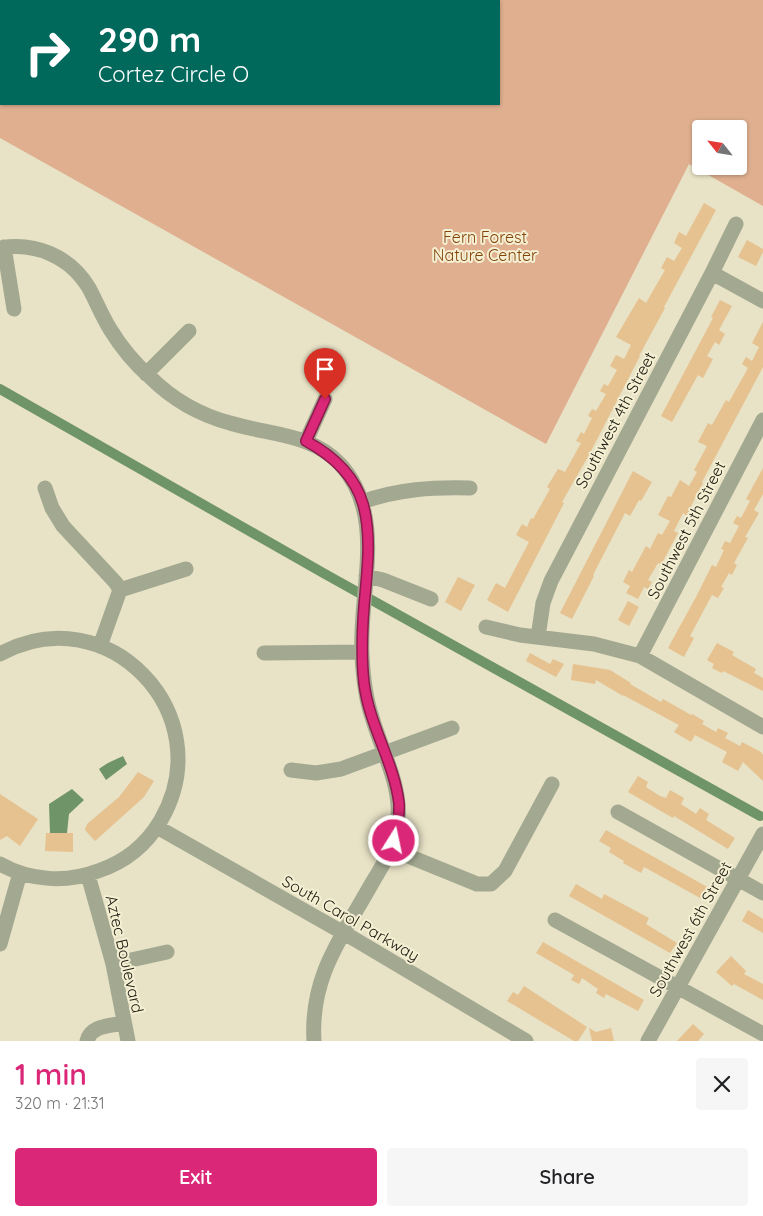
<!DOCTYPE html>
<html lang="en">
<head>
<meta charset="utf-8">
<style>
  :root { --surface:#fff; --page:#f6f6f6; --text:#202124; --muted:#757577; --accent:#db2777 }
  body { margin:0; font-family:Quicksand,sans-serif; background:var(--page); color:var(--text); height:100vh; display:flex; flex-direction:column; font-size:19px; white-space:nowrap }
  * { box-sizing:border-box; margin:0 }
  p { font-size:16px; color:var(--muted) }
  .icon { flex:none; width:28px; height:28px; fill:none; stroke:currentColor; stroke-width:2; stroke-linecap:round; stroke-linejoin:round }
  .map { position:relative; height:1041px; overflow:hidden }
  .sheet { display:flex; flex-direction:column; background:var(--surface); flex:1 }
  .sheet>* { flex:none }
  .banner { position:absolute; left:0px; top:0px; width:500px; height:105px; box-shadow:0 1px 4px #0004; background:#00695c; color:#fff; overflow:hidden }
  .needle { width:32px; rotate:300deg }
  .fabs { position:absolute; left:692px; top:120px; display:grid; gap:10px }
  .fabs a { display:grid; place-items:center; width:55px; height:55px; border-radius:5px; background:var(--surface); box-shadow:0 1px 4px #0004; font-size:25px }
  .pin { position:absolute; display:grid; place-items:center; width:42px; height:42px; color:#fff; margin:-51px -21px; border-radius:50% 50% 50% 0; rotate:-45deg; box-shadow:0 0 5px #0007 }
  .pin .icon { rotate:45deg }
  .me { position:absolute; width:55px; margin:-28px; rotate:10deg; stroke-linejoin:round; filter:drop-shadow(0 0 4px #0008) }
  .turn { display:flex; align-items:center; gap:18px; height:105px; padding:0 15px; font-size:22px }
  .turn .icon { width:65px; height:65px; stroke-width:2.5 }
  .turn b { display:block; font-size:35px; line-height:42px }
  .round { display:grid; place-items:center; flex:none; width:52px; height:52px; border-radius:5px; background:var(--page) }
  .summary { display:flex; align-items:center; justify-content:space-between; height:85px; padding:0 15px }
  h1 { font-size:30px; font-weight:600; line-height:38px; color:var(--accent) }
  .button { display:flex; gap:10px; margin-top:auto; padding:10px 15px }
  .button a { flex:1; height:58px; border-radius:5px; background:var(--accent); color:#fff; font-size:20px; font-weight:600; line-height:58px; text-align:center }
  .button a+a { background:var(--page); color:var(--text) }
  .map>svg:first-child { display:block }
  .green { fill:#dfaf8f; fill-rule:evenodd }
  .water { fill:#6e9468 }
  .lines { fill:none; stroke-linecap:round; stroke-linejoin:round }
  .canal { stroke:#6e9468; stroke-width:10 }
  .building { fill:#e5c28f }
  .minor { stroke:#a3a991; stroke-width:15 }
  .route-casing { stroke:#8e194d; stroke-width:12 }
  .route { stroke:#db2777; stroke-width:9 }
  .labels { text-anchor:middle; stroke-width:4; stroke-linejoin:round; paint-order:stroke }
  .park-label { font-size:16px; fill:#834409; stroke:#f5f0d3 }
  .street-label { font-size:16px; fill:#222016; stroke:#f5f0d3 }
</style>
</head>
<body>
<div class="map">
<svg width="763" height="1041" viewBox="0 0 763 1041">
  <rect width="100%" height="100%" fill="#e8e2c6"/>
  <path class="green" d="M0 0H763V206L689 164 546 444 0 138ZM1 1H499V104H1ZM701 129H739V166H701Z"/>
  <path class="water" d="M123 756 127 764 106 780 99 769C108 762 113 761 123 756Z
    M72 789 84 800 69 814 67 833H50L49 804Z"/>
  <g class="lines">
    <path class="canal" d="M0 389 325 574 760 816"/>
  </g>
  <path class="building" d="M704 203 716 210 664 307 665 308 639 356H640L589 455 562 502 564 503 508 612 487 600 496 583 505 588 529 542 516 535 522 524 527 527 531 518 533 519 550 489 547 487 558 469 565 472 581 443 576 441 581 432 584 434 592 418 588 416 592 409 596 411 606 394 600 391 604 384 608 386 617 370 610 366 616 355 624 359 631 345 616 337 639 298 646 303 665 270 661 268 667 257 674 261 682 248 674 243 679 232 686 236Z
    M747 240 763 249V252L756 266 738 257Z
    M720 300 732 306 719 330 725 334 719 345 715 342 707 356 713 359 703 378 698 375 672 422 661 416 713 318 711 317Z
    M763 322V367L702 482 703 483 690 508H691L687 516 683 513 674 531 678 533 661 565 658 563 648 580 652 582 648 589 644 587 638 599 626 593 630 586 623 582 629 570 632 572 646 546 650 549 658 533 662 535 670 521 658 515 668 496 671 497 680 480 689 486 697 472 694 470 707 446 698 442 708 423 712 425 726 400 729 402 748 368 742 364 746 357 752 361 759 347 752 343Z
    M763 468V494L754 510 759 513 745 537 748 538 734 563 737 565 732 575 729 573 721 587 724 588 718 598 712 595 690 636 694 638 684 657 668 648 696 597 712 565 716 567 724 550 721 549 725 541 730 543 739 526 733 523 737 516 741 518 750 501 746 499Z
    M633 471 652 482 641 501 639 500 630 516 625 513 593 575 594 576 572 619 560 613Z
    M458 577 475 585 461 611 445 602Z
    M628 601 639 607 629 626 618 620Z
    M717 643 734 652 732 655 756 669 754 673 763 678V691L723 671 722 673 712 668 714 664 707 660Z
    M530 653 550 664 553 659 564 664 556 677 526 661Z
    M573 664 610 670 631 683 630 684 661 702 663 699 691 715 692 714 704 721 702 724 716 732 718 728 728 733 725 738 740 746 742 742 761 752 763 755V781L743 762 738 771 722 762 727 752 695 735 691 742 674 732 679 725 623 695V696L596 680 595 684 571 680Z
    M138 772 154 781 144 797 95 841 85 830 87 824 119 797Z
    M638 776 648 782 646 787 660 796 666 798 670 790 684 798 681 804 696 814 700 808 709 814 706 820 735 838 728 849 674 816 673 818 628 792Z
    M0 794 38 819 20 846 7 836 0 840Z
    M606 830 709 888 702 899 644 867 641 873 623 863 624 861 609 852 611 848 599 841Z
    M46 833H73V852L45 851Z
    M576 884 602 899 604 894 649 918 646 924 677 943 670 953 569 896Z
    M748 910 763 919V933L742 921Z
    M543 942 644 1000 638 1011 606 994 604 998 596 993 598 989 582 978 579 984 571 980 574 975 536 953Z
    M731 956 746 971 744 974 763 984V1000L734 984 732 986 716 972Z
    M524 986 587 1027 578 1041H574L507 1001 513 992 518 995Z
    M693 1024 704 1034 698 1041H677Z
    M589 1028 596 1032 611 1028 614 1041H592Z"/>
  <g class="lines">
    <path class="minor" d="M4 247 14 309
      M0 248C35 242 70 256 89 288 96 301 102 316 110 329 121 347 134 363 150 377 172 399 200 415 230 423 268 435 311 433 340 464 388 516 358 593 362 655 363 676 365 697 372 717 382 752 404 789 397 827 393 848 383 865 372 883 342 937 310 976 314 1041
      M712 273 763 301
      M146 374 189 331
      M306 441 325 399
      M45 488 52 508 63 526 116 583 120 590
      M362 502C398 489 433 487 470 488
      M366 576 383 580 431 599
      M120 590 186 569
      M486 627 520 635 594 644 640 656 763 727
      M538 637 543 603 551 581 712 273 736 224
      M100 646 120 590
      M264 653 362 652
      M0 654C107 595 222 714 161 820 147 844 125 862 98 871 67 883 30 881 0 864
      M640 656 763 420
      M291 770 316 773 341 769 452 728
      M618 812 763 893
      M157 827 356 940 526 1041
      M391 849 477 884H491L505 871 552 784
      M88 875 113 964 128 1041
      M555 920 763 1034
      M0 944 20 873
      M113 964 167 952
      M87 1041C91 1025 110 1026 124 1023
      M648 1041 763 834"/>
  </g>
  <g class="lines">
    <g class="route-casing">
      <path id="route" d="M325 399 306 441C332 455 354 474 363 504 372 536 367 573 364 606 362 632 361 657 364 683 369 725 394 762 399 803 400 816 397 829 394 841"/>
    </g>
    <use href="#route" class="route"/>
  </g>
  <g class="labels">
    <g class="park-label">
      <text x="485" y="243">Fern Forest<tspan x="485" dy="18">Nature Center</tspan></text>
    </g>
    <g class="street-label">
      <text transform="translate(615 420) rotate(-62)" y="6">Southwest 4th Street</text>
      <text transform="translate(686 530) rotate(-63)" y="6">Southwest 5th Street</text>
      <text transform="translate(351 918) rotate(30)" y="6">South Carol Parkway</text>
      <text transform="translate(690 929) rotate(-61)" y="6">Southwest 6th Street</text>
      <text transform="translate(125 954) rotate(77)" y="6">Aztec Boulevard</text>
    </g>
  </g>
</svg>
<div class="fabs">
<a><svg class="needle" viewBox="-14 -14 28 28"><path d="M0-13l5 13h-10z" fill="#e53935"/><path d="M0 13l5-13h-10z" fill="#757577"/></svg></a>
</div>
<div class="pin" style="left:325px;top:399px;background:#d93025"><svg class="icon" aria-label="arrive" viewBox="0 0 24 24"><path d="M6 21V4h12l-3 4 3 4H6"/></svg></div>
<svg class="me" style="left:394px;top:841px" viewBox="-20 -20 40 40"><circle r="17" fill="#db2777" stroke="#fff" stroke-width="3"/><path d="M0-11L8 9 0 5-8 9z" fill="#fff"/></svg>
<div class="banner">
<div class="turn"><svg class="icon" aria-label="right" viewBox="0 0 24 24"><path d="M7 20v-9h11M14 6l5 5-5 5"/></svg><div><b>290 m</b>Cortez Circle O</div></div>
</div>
</div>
<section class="sheet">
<div class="summary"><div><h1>1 min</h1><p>320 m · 21:31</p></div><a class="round"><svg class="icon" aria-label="close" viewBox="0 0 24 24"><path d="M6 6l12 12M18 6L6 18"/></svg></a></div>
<div class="button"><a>Exit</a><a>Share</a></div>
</section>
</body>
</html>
